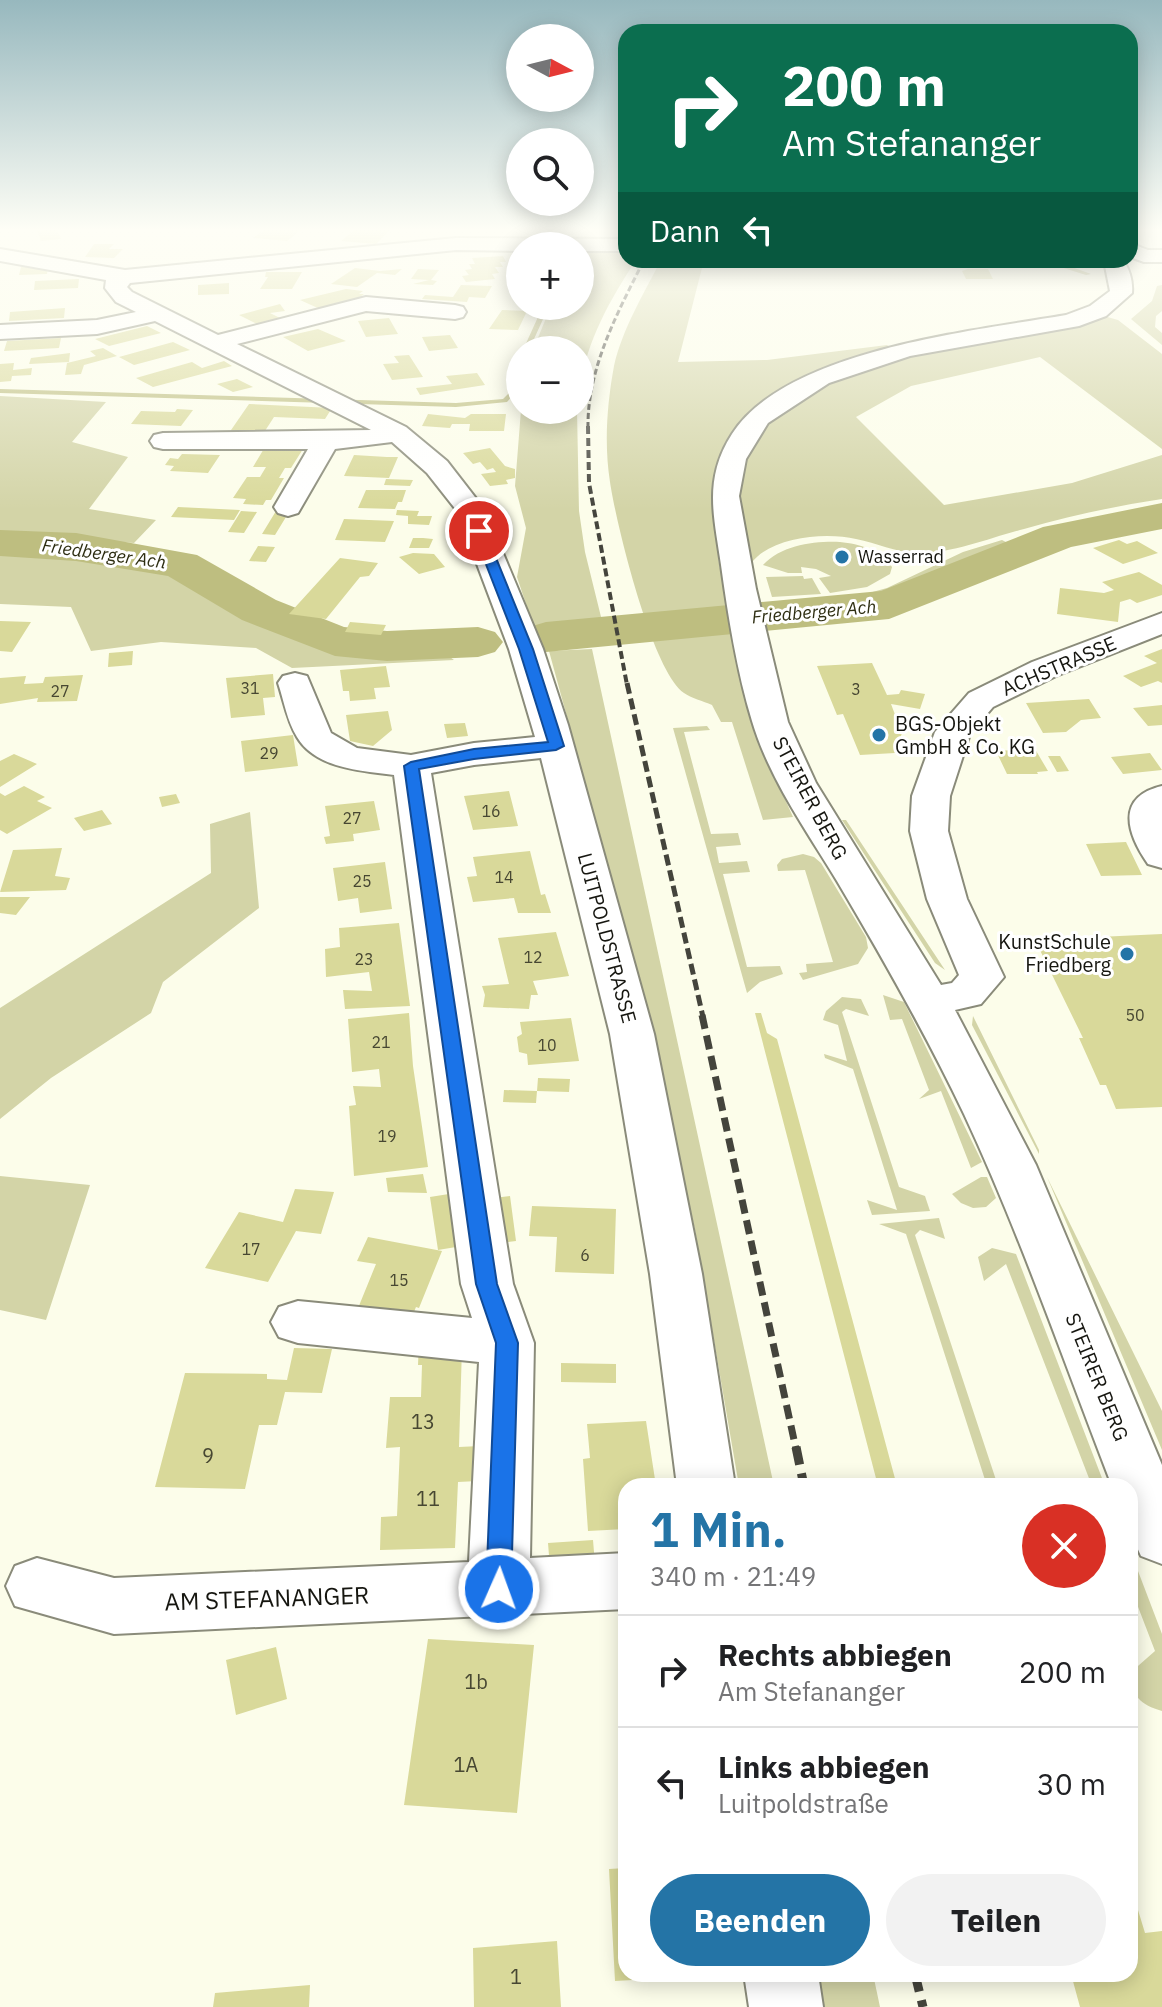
<!DOCTYPE html>
<html lang="de">
<head>
<meta charset="utf-8">
<style>
  :root { --surface:#fff; --page:#f2f2f2; --text:#202124; --muted:#757577; --line:#e0e0e0; --accent:#2474a6 }
  body { margin:0; font-family:"IBM Plex Sans",sans-serif; background:var(--page); color:var(--text); height:100vh; display:flex; flex-direction:column; font-size:30px; white-space:nowrap }
  * { box-sizing:border-box; margin:0 }
  p { font-size:26px; color:var(--muted) }
  .icon { flex:none; width:44px; height:44px; fill:none; stroke:currentColor; stroke-width:2; stroke-linecap:round; stroke-linejoin:round }
  .map { position:relative; flex:1; overflow:hidden }
  .details { position:absolute; left:618px; top:1478px; width:520px; height:504px; display:flex; flex-direction:column; background:var(--surface); border-radius:24px; box-shadow:0 4px 20px #0003 }
  .details>* { flex:none }
  .guide { position:absolute; left:618px; top:24px; width:520px; height:244px; border-radius:24px; box-shadow:0 4px 20px #0003; background:#0b6e4f; color:#fff; overflow:hidden }
  .needle { width:52px; rotate:97deg }
  .buttons { position:absolute; left:506px; top:24px; display:grid; gap:16px }
  .buttons a { display:grid; place-items:center; width:88px; height:88px; border-radius:50%; background:var(--surface); box-shadow:0 4px 20px #0003; font-size:40px }
  .pin { position:absolute; display:grid; place-items:center; width:68px; height:68px; color:#fff; margin:-34px; border:4px solid #fff; border-radius:50%; box-shadow:0 2px 8px #0007 }
  .me { position:absolute; width:88px; margin:-44px; rotate:2deg; stroke-linejoin:round; filter:drop-shadow(0 0 6px #0008) }
  .turn { display:flex; align-items:center; gap:28px; height:168px; padding:0 32px; font-size:36px }
  .turn .icon { width:104px; height:104px; stroke-width:2.5 }
  .turn b { display:block; font-size:56px; line-height:68px }
  .then { display:flex; align-items:center; height:76px; padding:0 32px; background:#0003; gap:16px; font-size:30px }
  .round { display:grid; place-items:center; flex:none; width:84px; height:84px; border-radius:42px; background:var(--page) }
  .head { display:flex; align-items:center; justify-content:space-between; height:136px; padding:0 32px }
  h1 { font-size:48px; font-weight:800; line-height:60px; color:var(--accent) }
  .action { display:flex; gap:16px; margin-top:auto; padding:16px 32px }
  .action a { flex:1; height:92px; border-radius:48px; background:var(--accent); color:#fff; font-size:32px; font-weight:800; line-height:92px; text-align:center }
  .action a+a { background:var(--page); color:var(--text) }
  ul { padding:0; list-style:none }
  li { display:flex; align-items:center; gap:24px; height:112px; padding:0 32px; border-top:2px solid var(--line) }
  li div { flex:1 }
  li b { display:block; font-size:30px }
  li em { font-style:normal }
  .map>svg:first-child { display:block }
  .green { fill:#d3d4a7 }
  .lines { fill:none; stroke-linecap:round; stroke-linejoin:round }
  .stream { fill:#bebe80; fill-rule:evenodd }
  .river { fill:#bebe80; fill-rule:evenodd }
  .building { fill:#d9d99a }
  .minor-casing { stroke:#8a8b7a; stroke-width:4 }
  .minor { fill:#fff; fill-rule:evenodd }
  .rail-far4 { stroke:#44443c; stroke-width:3; stroke-dasharray:6 3; stroke-linecap:butt }
  .rail-far3 { stroke:#44443c; stroke-width:4; stroke-dasharray:8 4; stroke-linecap:butt }
  .rail-far2 { stroke:#44443c; stroke-width:5; stroke-dasharray:11 5; stroke-linecap:butt }
  .rail-far1 { stroke:#44443c; stroke-width:7; stroke-dasharray:14 7; stroke-linecap:butt }
  .rail { stroke:#44443c; stroke-width:9; stroke-dasharray:18 9; stroke-linecap:butt }
  .route { fill:#1a73e8; stroke:#114b97; stroke-width:2 }
  .poi-dot { fill:#2474a6; stroke:#fff; stroke-width:3 }
  .labels { text-anchor:middle; stroke-width:6; stroke-linejoin:round; paint-order:stroke }
  .number-label { font-size:16px; fill:#474732 }
  .far-water-label { font-size:18px; font-style:italic; fill:#2e2e12; stroke:#fff }
  .far-poi-label { font-size:18px; fill:#161610; stroke:#fff; text-anchor:start }
  .street-label { font-size:20px; fill:#161610; stroke:#fff }
  .poi-label { font-size:20px; fill:#161610; stroke:#fff; text-anchor:start }
  .near-number-label { font-size:20px; fill:#474732 }
  .near-street-label { font-size:24px; fill:#161610; stroke:#fff }
</style>
</head>
<body>
<div class="map">
<svg width="1162" height="2007" viewBox="0 0 1162 2007">
  <rect width="100%" height="100%" fill="#fcfdea"/>
  <path class="green" d="M591 252 626 254V260H636C610 300 587 340 580 387V350H533L551 306H580V266Z
    M661 260H704L678 362 767 360 887 345 894 349 763 403 740 425 723 450 712 484 719 564 755 732 793 817 763 820 732 722H721L712 705C703 701 691 698 684 693 652 671 616 523 610 482 604 444 607 404 614 366 622 330 644 293 661 260Z
    M1162 285V311L1156 316 1155 327 1162 333V345L1131 319 1152 301 1157 286Z
    M1104 316 1118 320 1162 354V449L1040 357 911 386 856 417 944 505 1072 483 1162 455V499C1115 506 1070 516 1024 529 989 538 952 554 916 553 895 552 877 543 856 539 827 532 773 536 752 562L757 599C749 560 733 512 743 473 764 379 900 358 979 342 1021 333 1062 325 1104 316Z
    M0 396 106 402 72 442 128 457 89 509 156 520 134 543 0 534Z
    M521 410H577L579 511 585 552 603 625 535 631 517 577 526 528 515 486Z
    M1002 540 1017 548 894 599 796 610 790 602 858 596 887 588 963 552Z
    M840 542C860 544 880 550 892 567L890 574 867 587 830 593 819 578 831 576 816 569 801 567 802 573H788L763 565C782 545 814 541 840 542Z
    M0 547 195 555 251 596 339 635H420L454 660 292 668 256 648 161 642 91 651 71 607 0 604Z
    M803 576 804 579 812 578 821 594 772 597 766 577Z
    M592 649 774 1486H739L695 1230 638 977 549 651Z
    M707 726 710 730 684 732 711 834 738 833 741 845 716 847 719 863 747 861 750 872 723 874 747 967 780 966 783 974 760 982 747 993 673 728Z
    M250 812 259 908 163 982 151 1013 51 1078 0 1119V1008L211 873 210 824Z
    M842 820H846L945 970 935 963Z
    M803 854 814 857 821 863 866 937 868 948 858 964 803 980 799 973 807 972 806 964 833 962 805 870 778 871 777 865 782 859Z
    M883 995 904 1002 982 1162 971 1168 941 1091 919 1099 929 1090 902 1019 890 1020Z
    M842 997 861 999 869 1016 846 1009 842 1012 899 1187 925 1196 930 1211 872 1215 867 1200 897 1210 853 1069 825 1058 824 1054 847 1061 838 1025 823 1020 826 1011Z
    M973 1016 1039 1150V1154L972 1025Z
    M0 1176 90 1185 46 1320 0 1310Z
    M981 1177H987L996 1198 986 1207 973 1208 961 1203 952 1194Z
    M1047 1177 1162 1411V1450Z
    M939 1218 945 1239 920 1230 915 1235 998 1486H987L906 1234 879 1224Z
    M992 1248 1016 1254 1105 1486H1092L1006 1264 984 1281 978 1257Z
    M1130 1550 1162 1634V1711C1141 1705 1130 1695 1130 1673L1155 1651 1130 1586Z
    M813 1974H873L880 2007H818Z"/>
  <g class="lines">
    <path class="stream" d="M597 248 626 250V254L597 252 580 255V251Z
      M863 260H960L957 262H866Z
      M1009 260 1055 261 1091 274 1086 275 1054 265Z
      M543 306H549L529 350H523Z
      M520 366C520 381 517 391 507 402L456 407 0 393V389L456 403 503 399 510 392 517 368Z"/>
    <path class="river" d="M1162 503V529L1071 547 889 619 546 652 529 647 521 637 529 627 546 622 881 591 1043 527Z
      M0 530 76 533 197 555 276 600 344 627 387 631 478 627 495 632 503 642 495 652 478 657 387 661 335 656 242 620 168 576 76 561 0 556Z"/>
  </g>
  <path class="building" d="M57 229 61 239 41 241 37 231Z
    M265 229H302L287 241 253 238Z
    M356 229H391L376 244 341 241Z
    M94 244H114L109 249H123L114 258 85 257Z
    M503 256 506 262H500L503 267H495L499 273 492 274 495 279 466 282 462 276 469 275 465 270 472 269 469 264H475L472 258Z
    M21 267 37 266 48 268 47 274 19 275Z
    M355 268 380 271 402 269 395 275 377 273 357 287 331 284Z
    M418 269 439 270 431 280 437 281 433 285 413 284 429 280 411 279Z
    M968 269H988L993 279H966L962 271Z
    M266 272H302L292 289H260L268 277H265Z
    M79 279 78 288 34 290 35 281Z
    M229 283V294L198 295V285Z
    M461 285 492 286 485 298 469 297 467 302 422 299 425 295 453 297Z
    M346 289 363 291 359 294H364L355 301 320 309 300 300Z
    M280 304 285 311 270 313 280 318 257 324 239 315Z
    M65 308 64 318 9 321 10 312Z
    M502 310 527 311 518 330 489 329Z
    M389 318 398 334 366 337 358 321Z
    M147 326 161 333 109 346 95 339Z
    M318 329 346 341 308 351 283 337Z
    M450 335 458 348 429 351 422 337Z
    M61 338 59 348 4 351 7 341Z
    M173 342 190 350 134 365 119 357Z
    M103 348 117 356 84 365 81 374 65 375 67 363 96 356 90 351Z
    M70 353 69 362 29 364 31 358Z
    M409 355 423 377 392 380 383 364 399 363 394 356Z
    M224 361 232 366 153 387 136 378 192 362 202 368Z
    M14 363 13 370 32 368 31 375 12 376 11 381 0 382V364Z
    M477 373 485 385 420 395 416 388 452 384 446 376Z
    M237 379 253 387 233 392 217 384Z
    M249 404 332 408 325 419 274 417 263 434 229 433Z
    M177 409 193 410 181 426 131 424 141 411 175 412Z
    M428 414 465 418 471 414H506L504 431H469L470 424H452L450 428 422 426Z
    M265 447 303 449 291 468H285L279 478H284L271 500H266L263 505 243 504 246 499 233 498 247 477H260L266 467H253Z
    M490 448 505 466 515 469V478L506 480 508 484 490 486 481 474 496 472 493 468 487 470 480 462 473 464 463 453Z
    M182 454 220 455 208 473 170 471 174 466 165 465 170 458 178 459Z
    M354 455 387 457H398L389 478 344 476Z
    M386 479 413 480 410 486 384 485Z
    M366 490H406L402 502H398L395 509 358 508Z
    M178 507 240 510 234 520 171 517Z
    M397 510 419 511 417 516H432L429 525 408 524V516L396 515Z
    M241 511 257 512 244 533 228 532Z
    M276 511 289 512 275 535 262 534Z
    M344 519 394 521 385 542 335 540Z
    M413 538H423L433 539 429 548H409Z
    M1119 540 1127 544 1137 541 1158 553 1123 564 1093 548Z
    M258 546 275 547 266 562 249 561Z
    M413 553 434 554 445 567 419 574 399 557Z
    M340 558 378 563 369 576 360 577 326 619 289 614Z
    M1139 572 1162 585V595L1137 603 1130 599 1120 602 1118 622 1057 614 1060 588 1104 593 1114 590 1102 582Z
    M0 621 31 622 12 652 0 651Z
    M350 622 386 625 381 635 345 632Z
    M1162 649V683L1158 681 1141 687 1123 676 1157 663 1144 656Z
    M133 651 132 665 108 667 109 653Z
    M872 663 887 695 899 694 901 690 925 694 920 709 891 704 902 733 895 753 860 755 843 714 837 715 817 666Z
    M386 666 390 687 374 688 376 699 350 701 349 691H343L340 670Z
    M273 674 275 697 263 698 265 715 231 718 226 678Z
    M83 675 77 701 37 702 38 698 0 704V678L26 676 24 684 43 683 45 677Z
    M1089 699 1101 718 1081 720 1066 732 1043 733 1026 703Z
    M1162 705V725L1148 726 1133 708Z
    M388 711 392 730 373 746 350 741 346 715Z
    M465 723 468 736 447 738 444 724Z
    M293 735 298 766 245 772 241 741Z
    M1035 749 1048 771 1037 772 1038 774H1007L996 751Z
    M1150 753 1162 770 1123 774 1111 757Z
    M14 754 37 764 0 787V761Z
    M1048 756H1060L1069 771 1057 772Z
    M24 786 45 797 37 801 52 808 7 834 0 830V793L5 796Z
    M509 791 518 826 473 830 464 796Z
    M176 794 180 803 162 807 159 797Z
    M374 801 380 830 353 834 354 841 326 844 324 837 330 836 325 806Z
    M102 810 112 824 84 831 74 818Z
    M1126 842 1142 875 1101 876 1086 844Z
    M62 848 55 876 70 878 66 890 0 892 13 850Z
    M530 851 541 895 545 894 551 913H518L514 898 473 902 467 877 477 876 473 857Z
    M385 862 392 909 360 913 358 898 338 901 333 868Z
    M0 897H30L16 915 0 913Z
    M399 923 410 1006 345 1009 343 990 372 991 369 972 326 977 325 949 340 947 339 928Z
    M556 932 569 976 533 981 538 995H531L529 1009 483 1007 485 995 482 986 509 984 498 938Z
    M1162 934V1107L1116 1109 1106 1085H1100L1079 1038H1083L1035 940Z
    M409 1013 413 1066 428 1167 354 1176 349 1106 356 1105 353 1086 381 1087 379 1069 352 1072 348 1019Z
    M755 1013H761L767 1033 777 1039 897 1486H878Z
    M571 1018 579 1061 528 1065 527 1054 519 1052 517 1037 522 1034 520 1022Z
    M538 1078 570 1079 569 1092 537 1091Z
    M504 1090 537 1091 536 1103 503 1102Z
    M423 1174 427 1193 388 1192 386 1178Z
    M295 1189 334 1192 321 1234 296 1231 268 1282 205 1268 239 1212 283 1222Z
    M455 1193 462 1246 438 1250 430 1197Z
    M510 1196 516 1241 494 1244 486 1199Z
    M532 1206 616 1209 614 1274 555 1272 557 1237 529 1236Z
    M368 1237 442 1251 419 1308 416 1307 409 1324 354 1318 376 1264 357 1261Z
    M419 1342 462 1347 459 1447 480 1446 478 1481 458 1482 455 1548 380 1550 381 1517 397 1516 400 1447 386 1448 390 1397H421L422 1365H418Z
    M294 1348 332 1349 322 1393 285 1392 277 1425H259L245 1489 155 1487 185 1373 267 1374V1379L287 1380Z
    M561 1363 616 1364V1383L561 1382Z
    M646 1421 656 1486H626V1529L588 1531 583 1459 590 1458 587 1424Z
    M593 1540 595 1564 550 1568 548 1543Z
    M428 1639 534 1645 517 1813 404 1805Z
    M276 1647 287 1699 236 1715 226 1660Z
    M626 1868V1974H704V1976L615 1981 609 1869Z
    M1131 1887 1145 1933 1162 1931V2007H1080L1071 1974H1130Z
    M557 1941 561 2007H474L473 1948Z
    M310 1985 309 2007H213L215 1993Z"/>
  <g class="lines">
    <g class="minor-casing">
      <path id="minor" d="M456 238 626 239V251H580V246H520V251L456 250 130 283 127 287 132 292 218 335 366 297 455 305 463 307 466 312 463 317 455 319 366 311 237 344 406 427 447 461 485 510 543 649 568 725 654 1034 702 1274 735 1486H677L650 1274 610 1034 541 758 474 765 431 773 513 1284 534 1343 530 1558 626 1553V1609L114 1634 15 1606 6 1586 15 1566 37 1558 114 1578 469 1562 479 1362 298 1343 279 1337 271 1322 279 1307 298 1301 472 1318 461 1284 394 775C361 771 315 768 297 737 287 721 284 701 278 683L283 676 295 673 307 676 331 733 357 748 411 755 474 743 535 737 509 649 457 511 427 473 392 442 335 449 298 513 288 516 278 513 274 507 308 449H163L154 447 150 441 154 435 163 433 371 430 155 321 97 334 0 339V325L97 320 136 312 116 302 105 288 106 280 0 261V249L125 270Z
        M1130 243 1148 250H1162V262H1144L1130 257Z
        M1114 260 1124 261C1130 271 1133 282 1132 293L1106 316 1079 326 910 356 829 383 768 423 746 459 739 496 756 589 788 722 816 783 941 985 952 983 959 975 927 899 910 831 912 796 935 732 969 693 1032 662 1162 613V634L1056 676 993 707 970 734 950 796 948 831 967 899 1004 977 981 1004 955 1010 1036 1165 1162 1465V1564L1141 1556 1130 1532V1486H1112C1064 1362 1020 1234 964 1114 926 1034 882 957 837 881 806 830 769 778 752 721 737 672 728 616 721 565 714 516 703 479 732 434 786 350 973 331 1066 315L1090 306 1110 291 1105 266Z
        M1162 786V868L1148 864C1127 834 1115 797 1162 786Z
        M744 1974H818L823 2007H749Z"/>
    </g>
    <use href="#minor" class="minor"/>
    <path class="rail-far4" d="M588 428C587 368 618 312 644 260"/>
    <path class="rail-far3" d="M588 426 589 483 627 685"/>
    <path class="rail-far2" d="M627 683 703 1017"/>
    <path class="rail-far1" d="M702 1015 796 1449"/>
    <path class="rail" d="M796 1447 804 1486
      M915 1974 923 2007"/>
  </g>
  <linearGradient id="sky" x2="0" y2="1"><stop stop-color="#97b8be"/><stop offset="0.45" stop-color="#fefef6"/><stop offset="1" stop-color="#fefef6" stop-opacity="0"/></linearGradient>
  <rect width="1162" height="510" fill="url(#sky)"/>
  <path class="route" d="M479 527 485 531 533 649 564 746 556 750 474 759 419 769 497 1284 518 1343 511 1589 508 1597 499 1601 490 1597 486 1589 496 1343 476 1284 404 766 411 762 474 749 548 742 519 649 473 531Z"/>
  <g class="poi-dot">
    <circle cx="842" cy="557" r="8"/>
    <circle cx="879" cy="735" r="8"/>
    <circle cx="1127" cy="954" r="8"/>
  </g>
  <g class="labels">
    <g class="number-label">
      <text x="250" y="694">31</text>
      <text x="856" y="695">3</text>
      <text x="60" y="697">27</text>
      <text x="269" y="759">29</text>
      <text x="491" y="817">16</text>
      <text x="352" y="824">27</text>
      <text x="504" y="883">14</text>
      <text x="362" y="887">25</text>
      <text x="533" y="963">12</text>
      <text x="364" y="965">23</text>
      <text x="1135" y="1021">50</text>
      <text x="381" y="1048">21</text>
      <text x="547" y="1051">10</text>
      <text x="387" y="1142">19</text>
      <text x="251" y="1255">17</text>
      <text x="585" y="1261">6</text>
      <text x="399" y="1286">15</text>
    </g>
    <g class="far-water-label">
      <text transform="translate(104 554) rotate(8)" y="6">Friedberger Ach</text>
      <text transform="translate(814 612) rotate(-5)" y="6">Friedberger Ach</text>
    </g>
    <g class="far-poi-label">
      <text x="858" y="563">Wasserrad</text>
    </g>
    <g class="street-label">
      <text transform="translate(1059 666) rotate(-23)" y="7">ACHSTRASSE</text>
      <text transform="translate(810 798) rotate(62)" y="7">STEIRER BERG</text>
      <text transform="translate(607 938) rotate(75)" y="7">LUITPOLDSTRASSE</text>
      <text transform="translate(1097 1377) rotate(68)" y="7">STEIRER BERG</text>
    </g>
    <g class="poi-label">
      <text x="895" y="731">BGS-Objekt<tspan x="895" dy="23">GmbH &amp; Co. KG</tspan></text>
      <text x="1111" y="949" text-anchor="end">KunstSchule<tspan x="1111" dy="23">Friedberg</tspan></text>
    </g>
    <g class="near-number-label">
      <text x="423" y="1429">13</text>
      <text x="208" y="1463">9</text>
      <text x="428" y="1506">11</text>
      <text x="476" y="1689">1b</text>
      <text x="466" y="1772">1A</text>
      <text x="516" y="1984">1</text>
    </g>
    <g class="near-street-label">
      <text transform="translate(267 1599) rotate(-2)" y="8">AM STEFANANGER</text>
    </g>
  </g>
</svg>
<div class="buttons">
<a><svg class="needle" viewBox="-14 -14 28 28"><path d="M0-13l5 13h-10z" fill="#e53935"/><path d="M0 13l5-13h-10z" fill="#757577"/></svg></a>
<a><svg class="icon" aria-label="search" viewBox="0 0 24 24"><circle cx="10" cy="10" r="6"/><path d="M15 15l6 6"/></svg></a>
<a>+</a>
<a>−</a>
</div>
<div class="pin" style="left:479px;top:531px;background:#d93025"><svg class="icon" aria-label="arrive" viewBox="0 0 24 24"><path d="M6 21V4h12l-3 4 3 4H6"/></svg></div>
<svg class="me" style="left:499px;top:1589px" viewBox="-20 -20 40 40"><circle r="17" fill="#1a73e8" stroke="#fff" stroke-width="3"/><path d="M0-11L8 9 0 5-8 9z" fill="#fff"/></svg>
<div class="guide">
<div class="turn"><svg class="icon" aria-label="right" viewBox="0 0 24 24"><path d="M7 20v-9h11M14 6l5 5-5 5"/></svg><div><b>200 m</b>Am Stefananger</div></div>
<div class="then">Dann<svg class="icon" aria-label="left" viewBox="0 0 24 24"><path d="M17 20v-9H6M10 6l-5 5 5 5"/></svg></div>
</div>
<section class="details">
<div class="head"><div><h1>1 Min.</h1><p>340 m · 21:49</p></div><a class="round" style="background:#d93025;color:#fff"><svg class="icon" aria-label="close" viewBox="0 0 24 24"><path d="M6 6l12 12M18 6L6 18"/></svg></a></div>
<ul>
<li><svg class="icon" aria-label="right" viewBox="0 0 24 24"><path d="M7 20v-9h11M14 6l5 5-5 5"/></svg><div><b>Rechts abbiegen</b><p>Am Stefananger</p></div><em>200 m</em></li>
<li><svg class="icon" aria-label="left" viewBox="0 0 24 24"><path d="M17 20v-9H6M10 6l-5 5 5 5"/></svg><div><b>Links abbiegen</b><p>Luitpoldstraße</p></div><em>30 m</em></li>
</ul>
<div class="action"><a>Beenden</a><a>Teilen</a></div>
</section>
</div>
</body>
</html>
